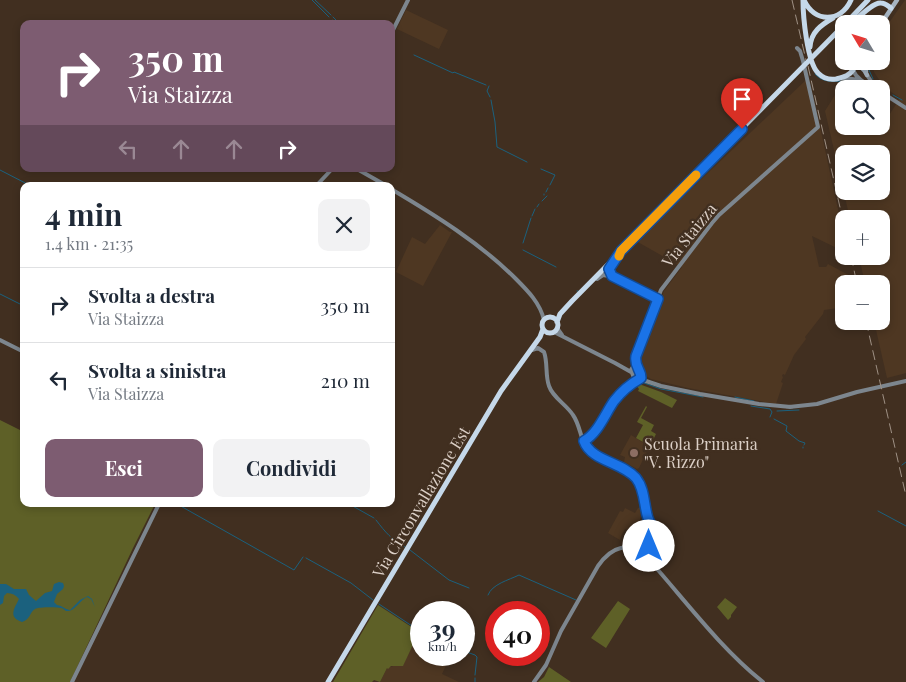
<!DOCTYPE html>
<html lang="it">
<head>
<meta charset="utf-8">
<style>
  :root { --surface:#fff; --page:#f2f2f3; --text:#1f2937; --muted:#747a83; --line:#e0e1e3; --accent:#7d5c71 }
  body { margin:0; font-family:"Playfair Display",serif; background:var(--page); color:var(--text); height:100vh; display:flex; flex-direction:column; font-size:19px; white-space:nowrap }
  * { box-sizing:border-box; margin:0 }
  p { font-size:16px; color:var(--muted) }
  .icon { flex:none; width:28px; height:28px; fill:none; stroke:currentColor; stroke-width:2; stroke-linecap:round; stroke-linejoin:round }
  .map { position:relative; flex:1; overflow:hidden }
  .details { position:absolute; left:20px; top:182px; width:375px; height:325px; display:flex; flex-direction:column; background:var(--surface); border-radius:10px; box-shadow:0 2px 8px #0003 }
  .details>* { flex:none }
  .banner { position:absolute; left:20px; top:20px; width:375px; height:152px; border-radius:10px; box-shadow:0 2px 8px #0003; background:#7d5c71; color:#fff; overflow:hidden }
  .needle { width:32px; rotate:308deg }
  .tools { position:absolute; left:835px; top:15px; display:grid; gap:10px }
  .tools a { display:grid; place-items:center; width:55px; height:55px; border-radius:10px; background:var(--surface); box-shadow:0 2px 8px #0003; font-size:25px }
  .speed { position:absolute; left:410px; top:601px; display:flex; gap:10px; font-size:25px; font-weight:700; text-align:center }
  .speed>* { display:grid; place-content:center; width:65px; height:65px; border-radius:50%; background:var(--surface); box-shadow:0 2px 8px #0003; line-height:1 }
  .speed small { font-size:12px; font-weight:400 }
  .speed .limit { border:8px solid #d22; background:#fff; color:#111 }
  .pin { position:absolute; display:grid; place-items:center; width:42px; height:42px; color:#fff; margin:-51px -21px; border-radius:50% 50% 50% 0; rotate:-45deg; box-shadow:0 0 5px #0007 }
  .pin .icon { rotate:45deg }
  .me { position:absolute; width:55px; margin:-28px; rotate:0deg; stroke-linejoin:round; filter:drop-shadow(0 0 4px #0008) }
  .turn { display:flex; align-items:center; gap:18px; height:105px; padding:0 25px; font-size:22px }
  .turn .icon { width:65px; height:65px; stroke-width:2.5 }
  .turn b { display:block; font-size:35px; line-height:42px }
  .lanes { display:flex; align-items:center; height:48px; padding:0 25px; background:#0003; justify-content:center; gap:25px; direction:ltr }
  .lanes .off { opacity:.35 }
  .round { display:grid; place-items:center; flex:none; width:52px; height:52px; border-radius:10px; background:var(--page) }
  .summary { display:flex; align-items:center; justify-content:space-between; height:85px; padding:0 25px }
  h1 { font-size:30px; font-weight:700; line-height:38px }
  .button { display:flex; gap:10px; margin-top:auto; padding:10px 25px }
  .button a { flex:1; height:58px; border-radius:10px; background:var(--accent); color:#fff; font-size:20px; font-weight:700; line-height:58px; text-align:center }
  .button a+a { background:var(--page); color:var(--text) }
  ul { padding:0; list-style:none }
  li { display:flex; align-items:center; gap:15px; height:75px; padding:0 25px; border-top:1px solid var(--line) }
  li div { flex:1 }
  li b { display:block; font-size:19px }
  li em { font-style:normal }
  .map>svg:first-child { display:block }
  .built { fill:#4e3722; fill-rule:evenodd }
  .green { fill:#5e6027 }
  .water { fill:#1b617e }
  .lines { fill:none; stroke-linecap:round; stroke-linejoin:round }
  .stream { stroke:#1b617e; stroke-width:1 }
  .tertiary { stroke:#7d868e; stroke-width:4 }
  .secondary { stroke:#a6b4c1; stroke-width:4.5 }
  .primary { stroke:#c5d8e9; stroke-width:5 }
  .rail { stroke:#9f9185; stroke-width:1; stroke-dasharray:10 5; stroke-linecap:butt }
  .route-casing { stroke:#114b97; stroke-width:12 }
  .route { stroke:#1a73e8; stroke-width:9 }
  .slow { stroke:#f59e0b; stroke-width:9 }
  .education-dot { fill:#8d6e63; stroke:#412f20; stroke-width:2 }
  .labels { text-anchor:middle; stroke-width:5; stroke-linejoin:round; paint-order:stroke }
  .street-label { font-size:16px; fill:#dbcfc6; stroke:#412f20 }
  .poi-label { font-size:16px; fill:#dbcfc6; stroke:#412f20; text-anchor:start }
</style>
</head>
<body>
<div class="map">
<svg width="906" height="682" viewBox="0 0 906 682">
  <rect width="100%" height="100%" fill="#412f20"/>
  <path class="built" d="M905 0H906V373L887 378 874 321H881V284H865L859 256H881V219H850L825 111 840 87 844 89V126H881V113L888 117 900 98 884 87 874 72 872 61H881V34ZM844 154H881V191H844Z
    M406 10 448 30 439 49 397 29Z
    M806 80 813 110 819 122 844 237 843 251 812 236 819 267H826L828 264 854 278 855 284H844V304L837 305 838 308 824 310 823 314 805 337 806 339 794 355 785 375 783 374 782 376 783 377 781 382 783 383 776 404 688 388 651 379 644 375 639 366V360L640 355 664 291 682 267 636 241Z
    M440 225 450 232H452L423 286 396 272 412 237 425 244Z
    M631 435 644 443 643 445 646 446 645 449 647 451 639 468 637 469 624 462 625 457 620 455Z
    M641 507 644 509V511L634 532 625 529 621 536 620 540 608 533 620 511 623 512 625 508 635 513 638 508Z
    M418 634 421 636V655H451L442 674 459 682H380L387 668 393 666 403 665Z"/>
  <path class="green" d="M639 384 661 392 677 400 672 408 638 391 639 389 636 385 638 386Z
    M646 406 647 407 641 418 654 425 651 431 656 434 650 446 636 438 643 425 637 422Z
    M0 420 24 432V504H155L133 548 70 682H0Z
    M725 598 737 607 731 615V617L728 620 717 607Z
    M618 601 630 609 606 648 591 638Z
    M378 605 419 632 403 666H391L388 669 387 668 380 682 374 680 372 682H333Z
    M549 667 571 682H538L544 677Z"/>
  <path class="water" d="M59 582 63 583 64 586 63 589 57 594 54 602 57 605C63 606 64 609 70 610L80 600 88 596 92 599 95 607 91 599 87 597C80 600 75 611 68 611 63 611 66 609 61 608 57 607 38 607 35 609 29 613 31 619 22 622 8 617 14 609 19 599 16 595 12 593 7 593L4 596 3 603 0 605V584H6L14 589H26L29 595 36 601 45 593 52 591 54 584Z"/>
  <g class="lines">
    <path class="stream" d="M312 0 329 17
      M315 0 331 15
      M333 17 340 24
      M333 20 337 24
      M414 55 453 73 454 72 486 85
      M868 61 869 70 873 79
      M815 74C826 86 839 79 853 82 859 83 863 86 868 89
      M876 83 889 92
      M489 86 487 91 490 97
      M893 95 902 100
      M491 100 495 122 497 147 527 162
      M541 169 555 175 550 185
      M0 170 31 186
      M546 192 548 188
      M544 195V194
      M542 201 547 196
      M537 207 539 204
      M532 216 535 209
      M523 243 531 218
      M523 250 556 267
      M577 291H578
      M0 294 24 306
      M644 383 661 389 703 397
      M735 397 754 401
      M751 406 770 409 772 412 770 417
      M777 411 799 410
      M774 419 787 426 786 431 799 441 805 443 804 445
      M803 448V447
      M902 465 906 462
      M177 504 294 570 303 557
      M349 504 374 518
      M878 511 906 526
      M376 520C386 533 391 539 405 547
      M410 550 449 580 469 588
      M306 558 351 583 373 600
      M488 595C492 584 509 580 519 575L576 600
      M379 604 421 632
      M464 651 475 655 477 657 475 675
      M475 678V682"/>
    <path class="tertiary" d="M391 34 408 0
      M853 70C857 80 867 84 876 89
      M867 75 875 87
      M844 78 860 80
      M881 92 906 108
      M357 169 387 186
      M316 186 332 169
      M391 189C435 215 480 243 516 279 528 291 540 303 544 320
      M612 276C605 267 615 263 619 255
      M597 279 603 275 609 276 658 299
      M557 328 562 335
      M554 332 615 363 631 372
      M0 340 24 352
      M532 350 538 348 544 352C548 363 545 375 549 386 553 398 566 404 573 415 580 425 580 437 586 447 590 453 599 456 605 459 631 472 640 475 646 505 647 513 649 520 648 528
      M633 367 638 368 641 375V378L638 380 634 378 631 370 634 365 637 352 661 290 712 223 719 215 818 127 803 61 800 51 797 48
      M639 380H643L661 386 700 394 759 404 791 407
      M789 407 817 404 857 392 906 381
      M584 441C599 432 605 413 616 399 622 392 630 386 637 380
      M648 529a3 3 0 1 1 6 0a3 3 0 1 1-6 0Z
      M652 558C650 549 648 540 652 532
      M72 682 159 504
      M534 682 546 665 561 631 598 566C612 546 628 541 649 557 653 560 655 565 658 570 691 608 723 650 763 682"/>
    <path class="secondary" d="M881 24 897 0
      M865 61 866 72
      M852 67C859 63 864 69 867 75"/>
    <path class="primary" d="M803 0C803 16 807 62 818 73 823 78 830 80 836 79 844 77 849 76 853 70
      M804 0C814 23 841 23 851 0
      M845 24 868 0
      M851 24C857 19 873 2 881 3 885 3 888 6 891 8
      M810 47C811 32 821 25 833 18
      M542 325a8 8 0 1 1 16 0a8 8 0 1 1-16 0Z
      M557 322 560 314 572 301 844 25
      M328 682 501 391 540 337 543 329"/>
    <path class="rail" d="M792 0 806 60
      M808 66 844 225
      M851 256 857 284
      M866 321 906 496"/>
  </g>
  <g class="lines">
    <g class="route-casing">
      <path id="route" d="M649 546 650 535 654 528C642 517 648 493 636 478 622 462 591 461 584 441 598 433 605 414 614 401 621 392 632 383 641 378 641 369 634 367 636 356L658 299 612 276 609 269 621 251 742 129"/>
    </g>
    <use href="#route" class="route"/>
    <path class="slow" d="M619 256 621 251 696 175"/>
  </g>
  <circle class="education-dot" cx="634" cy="453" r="5"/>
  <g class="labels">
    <g class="street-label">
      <text transform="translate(689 235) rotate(-51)" y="6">Via Staizza</text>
      <text transform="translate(421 502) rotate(-59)" y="6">Via Circonvallazione Est</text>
    </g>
    <g class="poi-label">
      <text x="644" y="450">Scuola Primaria<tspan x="644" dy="18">"V. Rizzo"</tspan></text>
    </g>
  </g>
</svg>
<div class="tools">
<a><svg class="needle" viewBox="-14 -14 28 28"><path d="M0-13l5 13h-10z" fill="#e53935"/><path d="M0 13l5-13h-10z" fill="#747a83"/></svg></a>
<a><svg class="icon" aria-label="search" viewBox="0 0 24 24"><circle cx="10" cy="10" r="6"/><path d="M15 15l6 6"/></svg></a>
<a><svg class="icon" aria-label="layers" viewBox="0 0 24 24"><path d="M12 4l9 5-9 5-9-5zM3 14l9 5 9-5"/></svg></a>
<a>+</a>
<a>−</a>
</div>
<div class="speed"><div>39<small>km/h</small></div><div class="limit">40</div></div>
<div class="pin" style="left:742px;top:129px;background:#d93025"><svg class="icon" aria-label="arrive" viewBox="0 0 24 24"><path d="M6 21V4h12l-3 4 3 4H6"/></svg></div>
<svg class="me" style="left:649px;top:546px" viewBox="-20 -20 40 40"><circle r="19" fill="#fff"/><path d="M0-13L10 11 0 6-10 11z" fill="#1a73e8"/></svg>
<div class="banner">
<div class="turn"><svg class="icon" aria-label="right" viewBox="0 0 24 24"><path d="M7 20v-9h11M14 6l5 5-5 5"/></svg><div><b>350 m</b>Via Staizza</div></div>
<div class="lanes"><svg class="icon off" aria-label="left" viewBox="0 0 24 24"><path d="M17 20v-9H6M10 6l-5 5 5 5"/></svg><svg class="icon off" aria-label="ahead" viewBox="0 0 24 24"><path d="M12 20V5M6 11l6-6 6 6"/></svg><svg class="icon off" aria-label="ahead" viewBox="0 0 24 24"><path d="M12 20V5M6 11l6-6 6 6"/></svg><svg class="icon" aria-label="right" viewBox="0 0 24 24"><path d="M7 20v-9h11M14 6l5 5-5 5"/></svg></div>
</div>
<section class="details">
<div class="summary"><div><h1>4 min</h1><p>1.4 km · 21:35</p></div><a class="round"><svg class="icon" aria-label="close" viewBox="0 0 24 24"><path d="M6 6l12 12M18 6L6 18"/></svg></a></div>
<ul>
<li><svg class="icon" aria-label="right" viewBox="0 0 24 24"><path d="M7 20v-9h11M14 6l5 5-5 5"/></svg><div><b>Svolta a destra</b><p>Via Staizza</p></div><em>350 m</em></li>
<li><svg class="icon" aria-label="left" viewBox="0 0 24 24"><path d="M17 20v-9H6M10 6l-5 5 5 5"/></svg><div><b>Svolta a sinistra</b><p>Via Staizza</p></div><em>210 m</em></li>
</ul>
<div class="button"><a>Esci</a><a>Condividi</a></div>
</section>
</div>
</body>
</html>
